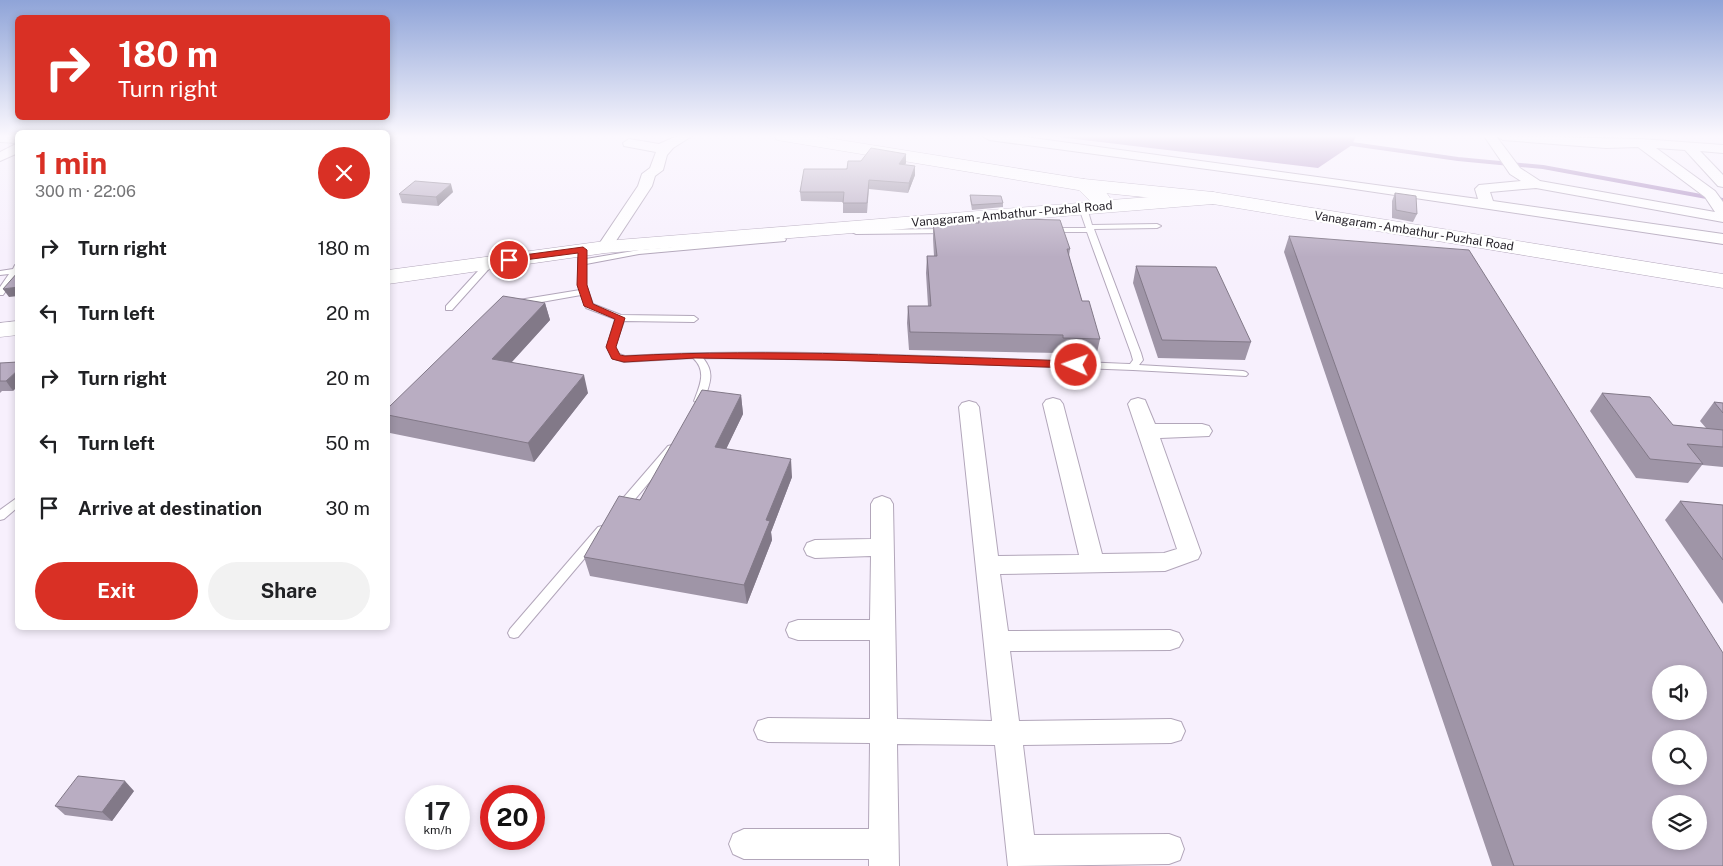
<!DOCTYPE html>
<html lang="en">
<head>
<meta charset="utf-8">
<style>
  :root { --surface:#fff; --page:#f2f2f2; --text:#202124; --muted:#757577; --accent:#d93025 }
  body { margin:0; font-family:"Public Sans",sans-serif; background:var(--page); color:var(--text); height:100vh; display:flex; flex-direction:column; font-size:19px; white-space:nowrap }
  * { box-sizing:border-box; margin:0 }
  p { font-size:16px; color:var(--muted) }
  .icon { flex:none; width:28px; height:28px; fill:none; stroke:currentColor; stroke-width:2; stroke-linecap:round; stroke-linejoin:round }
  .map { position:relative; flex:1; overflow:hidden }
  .details { position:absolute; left:15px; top:130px; width:375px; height:500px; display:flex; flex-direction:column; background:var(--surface); border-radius:8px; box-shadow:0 2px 8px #0003 }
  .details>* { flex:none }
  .banner { position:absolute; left:15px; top:15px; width:375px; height:105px; border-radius:8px; box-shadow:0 2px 8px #0003; background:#d93025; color:#fff; overflow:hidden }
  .tools { position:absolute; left:1652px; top:665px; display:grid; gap:10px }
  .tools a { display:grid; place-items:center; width:55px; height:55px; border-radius:50%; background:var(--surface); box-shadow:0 2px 8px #0003; font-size:25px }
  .speed { position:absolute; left:405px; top:785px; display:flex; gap:10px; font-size:25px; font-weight:700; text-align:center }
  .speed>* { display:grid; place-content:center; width:65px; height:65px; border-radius:50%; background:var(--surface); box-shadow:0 2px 8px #0003; line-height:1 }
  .speed small { font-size:12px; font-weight:400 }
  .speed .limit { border:8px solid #d22; background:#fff; color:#111 }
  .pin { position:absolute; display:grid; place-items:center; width:42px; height:42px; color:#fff; margin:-21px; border:2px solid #fff; border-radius:50%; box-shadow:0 1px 5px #0007 }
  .me { position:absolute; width:55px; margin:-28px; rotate:272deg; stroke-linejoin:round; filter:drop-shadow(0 0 4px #0008) }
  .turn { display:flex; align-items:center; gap:18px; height:105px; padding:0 20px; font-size:22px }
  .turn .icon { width:65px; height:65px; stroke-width:2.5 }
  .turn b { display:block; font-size:35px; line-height:42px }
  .round { display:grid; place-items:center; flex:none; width:52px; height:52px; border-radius:26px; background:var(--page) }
  .overview { display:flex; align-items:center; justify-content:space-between; height:85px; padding:0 20px }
  h1 { font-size:30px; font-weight:700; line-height:38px; color:var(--accent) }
  .button { display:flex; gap:10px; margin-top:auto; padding:10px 20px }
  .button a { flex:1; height:58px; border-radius:30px; background:var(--accent); color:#fff; font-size:20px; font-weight:700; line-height:58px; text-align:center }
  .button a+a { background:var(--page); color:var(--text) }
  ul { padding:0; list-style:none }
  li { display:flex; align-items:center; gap:15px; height:65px; padding:0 20px }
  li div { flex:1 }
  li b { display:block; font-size:19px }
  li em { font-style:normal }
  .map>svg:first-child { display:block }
  .water { fill:#ab8cc1 }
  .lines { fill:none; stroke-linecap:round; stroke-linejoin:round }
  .stream { stroke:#ab8cc1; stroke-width:4 }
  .lane-casing { stroke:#b2a6ba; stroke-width:2 }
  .street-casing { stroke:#b2a6ba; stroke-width:2 }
  .secondary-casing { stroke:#b2a6ba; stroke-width:1 }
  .primary-casing { stroke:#b2a6ba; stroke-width:1 }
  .lane { fill:#fff; fill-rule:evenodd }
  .street { fill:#fff; fill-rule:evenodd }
  .secondary { fill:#fff; fill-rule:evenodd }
  .primary { fill:#fff; fill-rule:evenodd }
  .wall { fill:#9f95a7 }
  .shaded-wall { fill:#827988 }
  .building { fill:#b9adc2; stroke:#827988; fill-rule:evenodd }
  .route { fill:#d93025; stroke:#8d1f18 }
  .labels { text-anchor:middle; stroke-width:4.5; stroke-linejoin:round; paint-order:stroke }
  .far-street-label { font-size:12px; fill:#221e26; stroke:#fff }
</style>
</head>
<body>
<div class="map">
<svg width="1723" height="866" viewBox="0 0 1723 866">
  <rect width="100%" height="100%" fill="#f7f0fd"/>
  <path class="water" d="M1050 136H1356L1352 145 1318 168Z"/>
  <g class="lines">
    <path class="stream" d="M1345 143 1458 159 1543 167 1723 200"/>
    <g class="lane-casing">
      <path id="lane" d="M1080 206 1087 208 1092 225 1157 224 1161 226 1157 228 1094 229 1141 353 1143 360 1139 365 1243 371 1246 372 1248 374 1246 376 1133 370 867 360 703 358C716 374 709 384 704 401L699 404 694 401C700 385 707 371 693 358L624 362 612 358 607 347 615 319 586 308 581 295 519 306 515 303 519 300 580 290 578 285V255L582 253 586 255V259L639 250 782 237 786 239 785 241 639 254 586 264V285L593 304 621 315 694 316 698 319 694 322 624 321 615 347 619 354 625 356C793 347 962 358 1130 364L1133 360 1131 353 1087 232H1051L1047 230 1051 228H1086L1079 208Z
        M946 229 950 231 949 233 856 234 852 232 856 230Z
        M488 260H491L495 262 452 310H446V306Z
        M15 265H18V274L3 295H0V287L9 274 0 275V271L13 269Z
        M672 445 677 448 676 450 626 510H618L617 507 618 504 668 446Z
        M18 497V507L4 519 0 520V510Z
        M602 526 606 527 608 530 606 533 518 637 514 638 510 637 508 633 510 629 598 527Z"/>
    </g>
    <g class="street-casing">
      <path id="street" d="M0 136H18V143L0 142Z
        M677 136H692L673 148 667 155 663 170 655 176 652 186 610 250H600L597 247 638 186 642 174 650 168 656 152 624 146 623 143 629 139 659 144Z
        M983 136H1018L1478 199 1475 189 1479 185 1521 181 1510 174 1484 136H1496L1520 168 1540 181 1715 212 1705 197 1638 147 1606 148 1503 140 1497 136 1641 139 1723 145V153L1700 151 1723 175V187L1718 186 1685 150 1656 148 1715 191 1723 202V222L1536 188 1490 192 1493 201 1723 234V244L1341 187 989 140Z
        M18 143V153L0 161V152Z
        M1053 398 1060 400 1063 404 1102 554 1164 553 1177 549 1128 404 1131 400 1138 398 1145 400 1155 424H1202L1209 426 1212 431 1209 436 1160 438 1201 553 1198 559 1165 571 1000 574 1008 631 1170 630 1179 633 1183 640 1179 647 1170 650 1010 651 1019 721 1171 719 1181 722 1185 731 1181 740 1171 743 1023 745 1034 835 1169 834 1180 838 1184 849 1180 860 1169 864 1008 866 995 745 897 744 899 866H869V859H744L733 854 729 844 733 834 744 829H869L870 743 768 742 758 739 754 730 758 721 768 718 870 719V640H798L789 637 786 630 789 623 798 620H870L871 556 815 558 807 555 804 549 807 543 815 540 871 539V504L874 499 882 496 890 499 893 504 897 719 992 721 959 407 962 403 969 401 976 403 979 407 998 556 1079 555 1043 404 1046 400Z"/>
    </g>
    <g class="secondary-casing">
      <path id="secondary" d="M774 136H815L1084 179 1213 192 1220 194 1223 198 1220 202 1213 204 1084 191 783 141 777 140Z"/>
    </g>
    <g class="primary-casing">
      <path id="primary" d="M1084 179C1094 182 1107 190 1111 200L1213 192 1723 274V288L1213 204 605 253 388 284V270L605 241 1091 202 1074 185 1077 181Z
        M18 321V335L0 337V323Z"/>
    </g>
    <use href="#lane" class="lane"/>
    <use href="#street" class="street"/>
    <use href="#secondary" class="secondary"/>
    <use href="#primary" class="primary"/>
  </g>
  <path class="wall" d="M906 154V163L905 165 915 166V175L908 193 869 189 867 213H843V202L801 201 800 192 861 161Z
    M453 192 438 206 402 203 399 194Z
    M1395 193 1417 214 1413 222 1392 218V201Z
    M970 195 1003 203V207L972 210 970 199Z
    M978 218 1070 249 1069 256 1082 301 1100 339 1096 357 1060 356V353L909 350 907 323 908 306H928L926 273 927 256H934L933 239V222L978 223Z
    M1289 236 1723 866H1492L1284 252Z
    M1136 266 1251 342 1245 360 1158 358 1133 283Z
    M545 303 550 320 512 362 588 393 534 462 390 433 388 428V408Z
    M0 363 13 391H2L0 393Z
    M1602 393 1673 425 1706 428 1700 421 1714 402 1723 403V467L1702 465 1688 483 1636 478 1590 411Z
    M741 395 743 414 726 449 792 477 771 532 772 540 747 604 590 576 584 557Z
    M1680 501 1723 505V604L1665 520Z
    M134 791 112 821 65 815 55 806Z"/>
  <path class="shaded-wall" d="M906 154V163L899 174V164Z
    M915 166V175L908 193 909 183Z
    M451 184 453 192 438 206 436 197Z
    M18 287V296L9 297 3 289Z
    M545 303 550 320 498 377 492 359Z
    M18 370V386L13 391 6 381Z
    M584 375 588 393 534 462 528 443Z
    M741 395 743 414 718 466 715 447Z
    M791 459 792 477 771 532 772 540 747 604 744 585 766 520Z
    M125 781 134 791 112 821 102 812Z"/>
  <path class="building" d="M871 148 906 154 899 164 915 166 909 183 869 180 867 203H843L844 192H800L804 169H847L848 161H861Z
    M415 181 451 184 436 197 399 194Z
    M1395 193 1416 196 1417 214 1396 210Z
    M970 195 1001 196 1003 203 972 205Z
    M978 218 1060 220 1070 249H1067L1082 301H1089L1100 339 1063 338V335L910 332 908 306H931L927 256H937L933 222 979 223Z
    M1289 236 1469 250 1723 653V866H1514ZM1661 674H1699V711H1661ZM1661 739H1699V776H1661ZM1661 804H1699V841H1661Z
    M1136 266 1216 267 1251 342 1162 340Z
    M18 272V287L3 289Z
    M503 296 545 303 492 359 584 375 528 443 388 415V408Z
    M18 362V370L6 381H0V363Z
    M702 390 741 395 715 447 791 459 766 520 770 521 744 585 584 557 619 496 640 500Z
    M1602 393 1650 397 1673 425 1723 430V447L1687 444 1703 464 1650 459Z
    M1714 402 1723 403V413Z
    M1680 501 1723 505V560Z
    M78 776 125 781 102 812 55 806Z"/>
  <linearGradient id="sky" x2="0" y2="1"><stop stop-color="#8fa4d8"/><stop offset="0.53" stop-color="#fbf8fe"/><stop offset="1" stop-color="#fbf8fe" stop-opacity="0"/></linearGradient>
  <rect width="1723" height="257" fill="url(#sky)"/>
  <path class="route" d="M583 247 587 250V285L593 304 625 318 616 347 620 355 625 356C775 348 926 357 1076 361L1081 365 1076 368 829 360 695 358 624 362 612 359 606 347 615 319 584 306 577 285 578 253 509 262 505 260 509 257Z"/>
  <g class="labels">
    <g class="far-street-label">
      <text transform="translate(1012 214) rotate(-5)" y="4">Vanagaram - Ambathur - Puzhal Road</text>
      <text transform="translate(1414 231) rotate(9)" y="4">Vanagaram - Ambathur - Puzhal Road</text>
    </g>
  </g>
</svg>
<div class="tools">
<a><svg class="icon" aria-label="sound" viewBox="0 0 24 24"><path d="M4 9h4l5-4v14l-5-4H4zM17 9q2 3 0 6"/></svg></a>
<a><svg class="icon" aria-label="search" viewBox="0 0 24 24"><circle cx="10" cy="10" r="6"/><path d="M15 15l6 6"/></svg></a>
<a><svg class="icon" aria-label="layers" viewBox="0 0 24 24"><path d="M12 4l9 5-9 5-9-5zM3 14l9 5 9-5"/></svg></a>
</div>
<div class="speed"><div>17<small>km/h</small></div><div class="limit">20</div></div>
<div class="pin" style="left:509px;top:260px;background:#d93025"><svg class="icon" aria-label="arrive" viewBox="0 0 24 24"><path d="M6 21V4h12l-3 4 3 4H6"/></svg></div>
<svg class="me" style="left:1076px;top:365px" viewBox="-20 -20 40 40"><circle r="17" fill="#d93025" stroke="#fff" stroke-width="3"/><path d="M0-11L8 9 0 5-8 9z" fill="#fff"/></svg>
<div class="banner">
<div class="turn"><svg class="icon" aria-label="right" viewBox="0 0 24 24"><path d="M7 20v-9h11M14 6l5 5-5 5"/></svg><div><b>180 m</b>Turn right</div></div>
</div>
<section class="details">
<div class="overview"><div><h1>1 min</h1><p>300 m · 22:06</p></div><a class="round" style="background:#d93025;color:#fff"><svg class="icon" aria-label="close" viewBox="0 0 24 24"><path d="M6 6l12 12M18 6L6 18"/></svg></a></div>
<ul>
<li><svg class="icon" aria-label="right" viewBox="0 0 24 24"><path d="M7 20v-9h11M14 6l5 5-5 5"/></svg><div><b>Turn right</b></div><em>180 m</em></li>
<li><svg class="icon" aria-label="left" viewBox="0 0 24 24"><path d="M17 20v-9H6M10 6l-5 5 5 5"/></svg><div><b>Turn left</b></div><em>20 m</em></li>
<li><svg class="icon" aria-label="right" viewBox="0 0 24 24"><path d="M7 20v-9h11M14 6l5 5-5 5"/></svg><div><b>Turn right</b></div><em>20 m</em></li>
<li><svg class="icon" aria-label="left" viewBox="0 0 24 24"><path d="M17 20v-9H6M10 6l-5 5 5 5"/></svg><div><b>Turn left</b></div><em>50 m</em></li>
<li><svg class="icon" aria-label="arrive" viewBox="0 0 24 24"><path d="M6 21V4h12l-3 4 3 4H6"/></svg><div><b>Arrive at destination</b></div><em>30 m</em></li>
</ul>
<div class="button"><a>Exit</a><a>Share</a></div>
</section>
</div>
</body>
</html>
